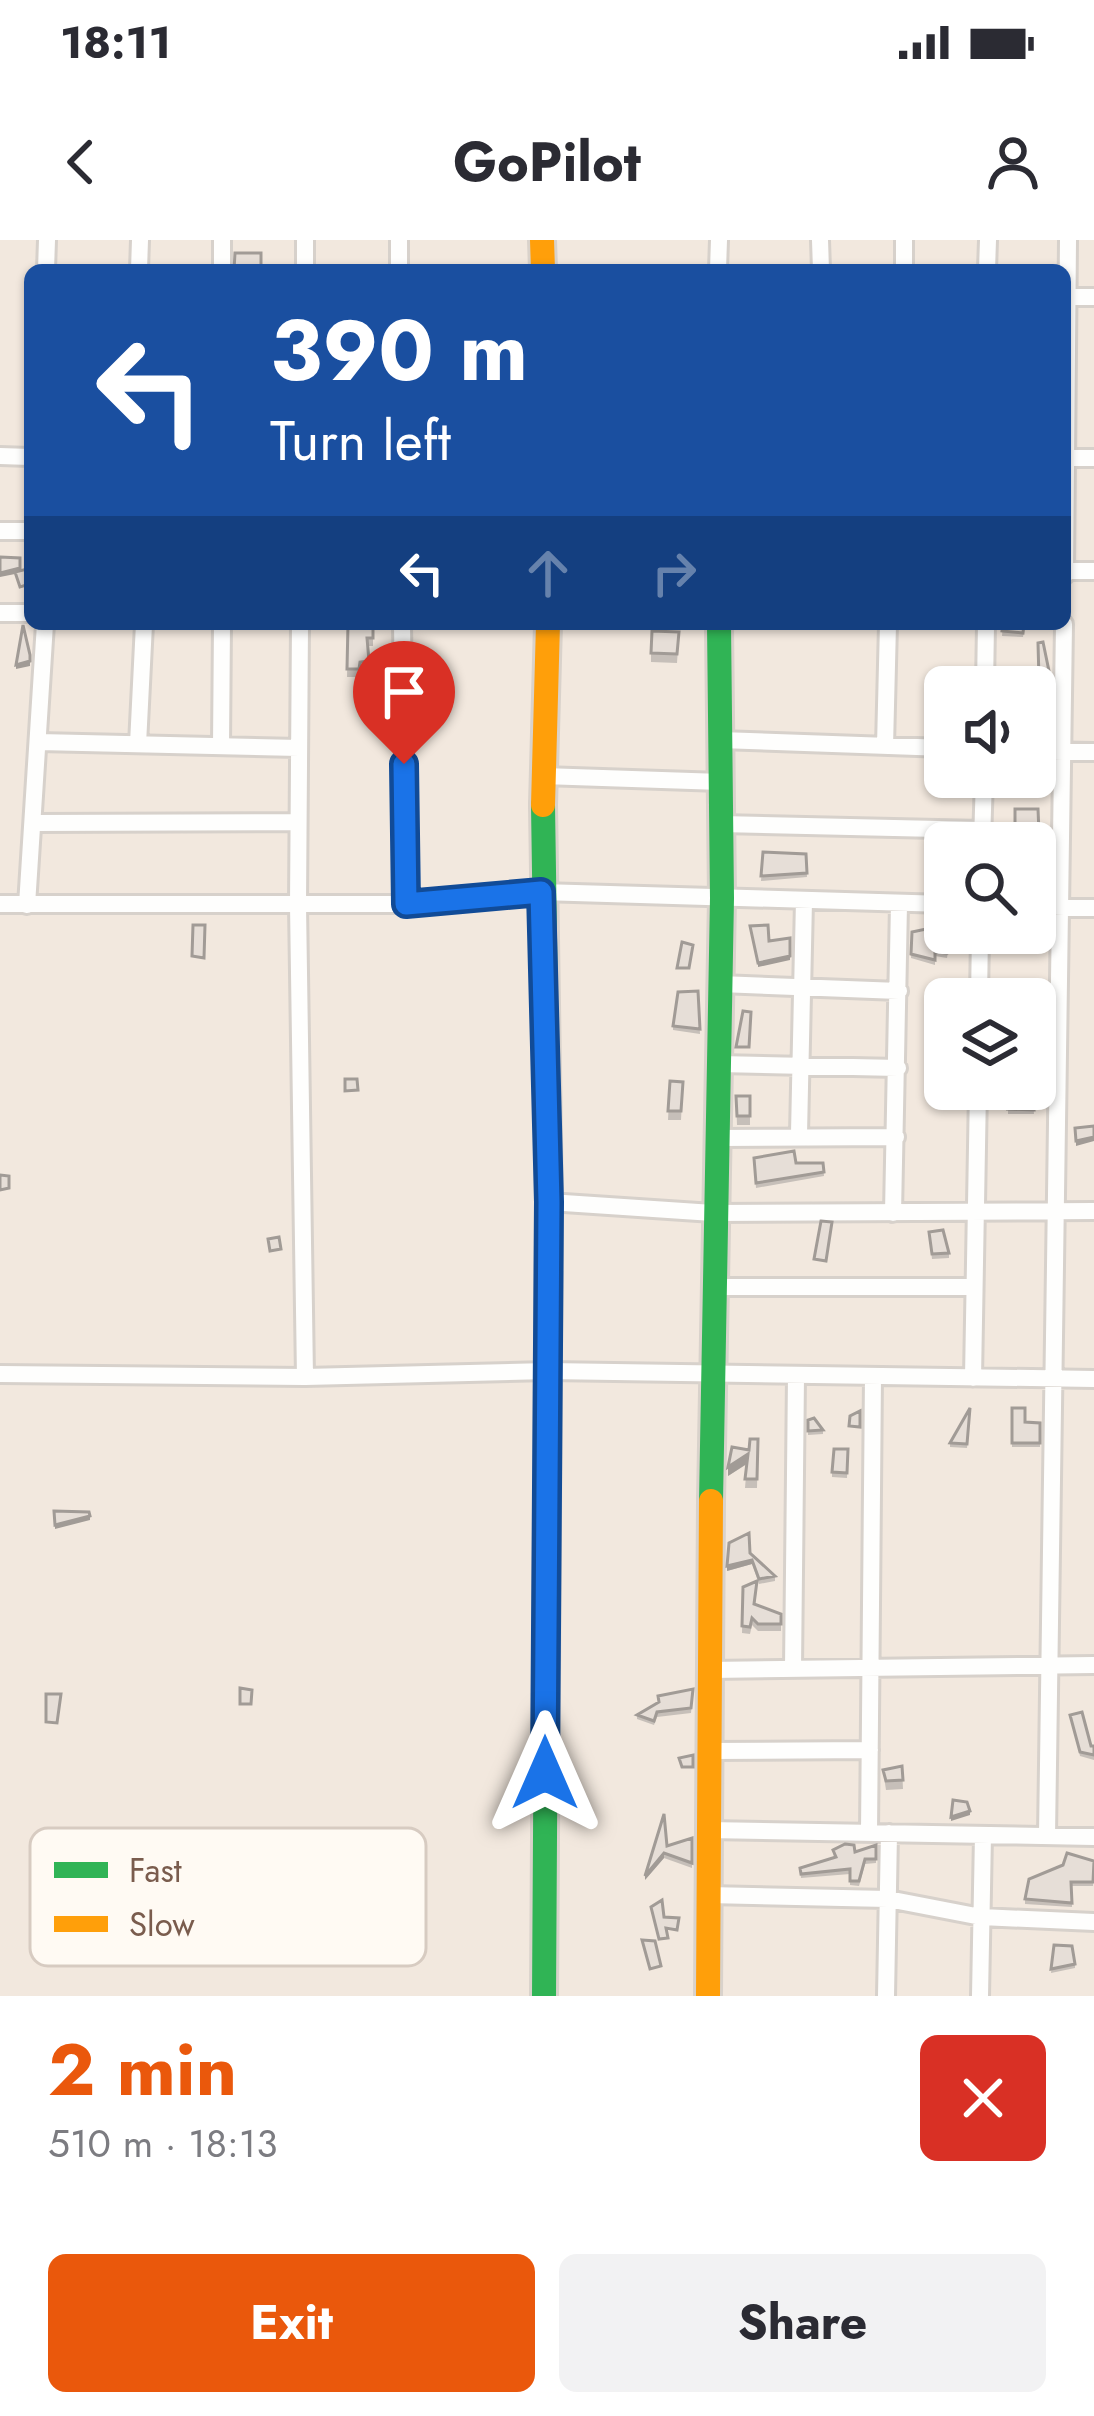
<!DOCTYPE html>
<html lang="en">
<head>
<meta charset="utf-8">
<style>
  :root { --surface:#fff; --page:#f2f2f3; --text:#2b2b33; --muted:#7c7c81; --accent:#ea580c }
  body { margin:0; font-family:Jost,sans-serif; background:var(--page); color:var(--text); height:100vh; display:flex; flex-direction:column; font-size:45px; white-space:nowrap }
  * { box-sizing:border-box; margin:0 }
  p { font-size:39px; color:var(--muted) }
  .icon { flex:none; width:66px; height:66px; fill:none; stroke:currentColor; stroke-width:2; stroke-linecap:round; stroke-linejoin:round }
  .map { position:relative; height:1756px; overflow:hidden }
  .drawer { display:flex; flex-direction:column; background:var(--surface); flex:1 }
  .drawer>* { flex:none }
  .top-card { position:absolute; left:24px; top:24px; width:1047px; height:366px; border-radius:18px; box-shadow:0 3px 9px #0004; background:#1a4fa0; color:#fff; overflow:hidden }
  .controls { position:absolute; left:924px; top:426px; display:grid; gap:24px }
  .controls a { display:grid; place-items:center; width:132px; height:132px; border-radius:18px; background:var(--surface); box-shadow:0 3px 9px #0004; font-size:60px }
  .pin { position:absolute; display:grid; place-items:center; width:102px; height:102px; color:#fff; margin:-123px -51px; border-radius:50% 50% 50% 0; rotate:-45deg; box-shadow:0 0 12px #0007 }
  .pin .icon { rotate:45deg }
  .me { position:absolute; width:132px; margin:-66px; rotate:0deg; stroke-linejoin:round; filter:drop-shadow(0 0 9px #0008) }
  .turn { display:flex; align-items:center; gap:42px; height:252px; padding:0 48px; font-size:54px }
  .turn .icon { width:156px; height:156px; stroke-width:2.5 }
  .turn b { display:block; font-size:84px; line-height:102px }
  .lanes { display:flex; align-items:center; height:114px; padding:0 48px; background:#0003; justify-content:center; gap:60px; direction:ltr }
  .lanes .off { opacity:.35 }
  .round { display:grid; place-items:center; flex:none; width:126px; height:126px; border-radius:18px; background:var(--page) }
  .overview { display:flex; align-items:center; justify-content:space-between; height:204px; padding:0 48px }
  h1 { font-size:72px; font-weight:700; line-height:90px; color:var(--accent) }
  .button { display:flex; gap:24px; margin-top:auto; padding:24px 48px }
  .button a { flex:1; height:138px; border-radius:18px; background:var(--accent); color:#fff; font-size:48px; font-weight:700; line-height:138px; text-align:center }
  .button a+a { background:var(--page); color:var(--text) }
  .status { display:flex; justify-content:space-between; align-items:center; height:84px; padding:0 60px; background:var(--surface); direction:ltr }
  .status svg { height:33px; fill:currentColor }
  header { display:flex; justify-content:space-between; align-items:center; height:156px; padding:0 48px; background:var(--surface); font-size:54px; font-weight:700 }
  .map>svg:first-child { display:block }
  .residential { fill:#f2e8de; fill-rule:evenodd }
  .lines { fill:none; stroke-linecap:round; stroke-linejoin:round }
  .street-casing { stroke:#d7d1cb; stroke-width:22 }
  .fast-casing { stroke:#d9d2cb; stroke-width:30 }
  .slow-casing { stroke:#d9d2cb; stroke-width:30 }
  .street { stroke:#fefefd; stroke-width:16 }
  .fast { stroke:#30b455; stroke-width:24 }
  .slow { stroke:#ff9f0a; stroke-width:24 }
  .wall { fill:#c6bfb9 }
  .shaded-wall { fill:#a19b96 }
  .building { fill:#e6ded7; stroke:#a19b96; stroke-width:3 }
  .route-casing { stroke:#114b97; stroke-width:30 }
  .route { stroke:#1a73e8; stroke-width:21 }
  .key { fill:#fffaf3; stroke:#d7cbc1; stroke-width:3 }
  .key-label { font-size:33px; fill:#7a5c4d }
</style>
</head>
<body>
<div class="status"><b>18:11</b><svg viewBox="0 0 49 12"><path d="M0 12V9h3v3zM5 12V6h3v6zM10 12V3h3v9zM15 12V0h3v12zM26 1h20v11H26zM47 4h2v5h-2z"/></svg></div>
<header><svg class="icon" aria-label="back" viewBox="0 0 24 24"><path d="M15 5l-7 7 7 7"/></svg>GoPilot<svg class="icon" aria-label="person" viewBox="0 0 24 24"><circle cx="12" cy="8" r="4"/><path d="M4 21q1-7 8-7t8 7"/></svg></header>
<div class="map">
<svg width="1094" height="1756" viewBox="0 0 1094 1756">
  <rect width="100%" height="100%" fill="#f9f5f0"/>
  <path class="residential" d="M0 0H1094V1756H0ZM30 30H1065V384H30ZM945 447H1035V537H945ZM945 603H1035V693H945ZM945 759H1035V849H945Z"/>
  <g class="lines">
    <g class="street-casing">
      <path id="street" d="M399 0V30
        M820 0 821 30
        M904 0V30
        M46 30 47 0
        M139 30 140 0
        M222 30V0
        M305 30V0
        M718 30 719 0
        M987 30 988 0
        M1065 57H1094
        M0 216 30 217
        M1065 218H1094
        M0 291H30
        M1065 331H1094
        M1065 335 1068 0
        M0 373H30
        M300 384 298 665 305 1137
        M402 384 406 664
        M985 447 986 384
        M720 500 945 508
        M39 502 299 508
        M138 504 144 384
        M221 506 222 384
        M885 506 888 384
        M1035 511 1094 512
        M543 536 721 542
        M34 583 298 582
        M721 584 982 590
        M982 603 984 537
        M0 664H406L541 652 945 664
        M27 665 45 384
        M1035 666 1094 668
        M720 744 899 751
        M979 759 980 693
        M719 824 898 828
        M799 894 804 660
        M717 898 896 897
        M549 962 713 973 1094 971
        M893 973 899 664
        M712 1047H974
        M0 1134 305 1137 548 1131 1094 1139
        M973 1138 978 849
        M793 1429 796 1136
        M710 1430 1094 1425
        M709 1511 870 1510
        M708 1590 1094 1597
        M869 1593 873 1136
        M1047 1596 1064 384
        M708 1655 888 1659 981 1677 1094 1682
        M886 1756 889 1593
        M980 1756 983 1595"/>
    </g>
    <g class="fast-casing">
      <path id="fast" d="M543 565 549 962 544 1756
        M711 1261 722 658 719 384"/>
    </g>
    <g class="slow-casing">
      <path id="slow" d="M542 0 543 30
        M543 565 548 384
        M708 1756 711 1261"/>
    </g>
    <use href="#street" class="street"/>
    <use href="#fast" class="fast"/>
    <use href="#slow" class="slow"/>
  </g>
  <path class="wall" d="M348 384H373V406H368L369 430H360L359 437H347Z
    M1003 384H1025L1023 397 1002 396Z
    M679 392 677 423 651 422V413Z
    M945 447V469H926V448Z
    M1035 517 1049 520V539L1035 534Z
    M1015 569H1038L1039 597 1015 595Z
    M763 612 806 614 807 637 761 641Z
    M912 692 959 703V707L949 705 947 718 935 716V725L911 718Z
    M698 751 700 794 673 790V786Z
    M927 828 952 849V859L933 862Z
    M670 841 683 842 681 880H668Z
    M1032 851 1034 874H1008V869Z
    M736 856H750V885H737Z
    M754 918 796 923H823L824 936 756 948Z
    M929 992 949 1013V1018L932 1019Z
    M1012 1168 1025 1182 1040 1183V1207H1012Z
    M970 1172 967 1208 950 1207V1203Z
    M808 1180 823 1190V1194L808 1195Z
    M758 1199 757 1248H745L747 1224 728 1236Z
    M848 1209 847 1238 832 1237V1232Z
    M750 1313 775 1336V1341L759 1344 752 1324 727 1331Z
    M743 1347 757 1348 755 1364 781 1374V1391H758L752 1385 750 1394 742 1393Z
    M693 1449 691 1473 657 1477 654 1485 637 1479V1475L658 1462Z
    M1070 1475 1091 1506H1094V1520L1080 1516Z
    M902 1526 903 1549 886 1550 883 1530Z
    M692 1598V1628L664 1618 645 1640 667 1606Z
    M876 1605V1623L865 1624 859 1646 850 1645V1634L801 1638 800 1628 834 1618 833 1610 855 1612Z
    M1094 1621 1093 1646H1072V1667L1025 1664V1659Z
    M1054 1705 1075 1724V1728L1051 1733Z"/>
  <path class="shaded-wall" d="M20 328V333L0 337V333Z
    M30 421V426L16 429V425Z
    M790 716V720L758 727V723Z
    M1094 897V901L1076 906V901Z
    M748 1214V1223L728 1236V1227Z
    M90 1276V1280L55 1289V1285Z
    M752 1320V1324L727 1331V1326Z
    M970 1571V1575L951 1581V1577Z
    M664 1613V1618L645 1640V1636Z"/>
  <path class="building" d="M235 13H261V30H234Z
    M0 317 20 318V328L0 333Z
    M27 329 30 344 20 347 15 332Z
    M348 384H373V398H367L369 421 360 422 359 429H347Z
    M1003 384H1024L1023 393 1002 391Z
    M23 385 30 415V421L16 425Z
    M652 391 679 392 677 414 651 413Z
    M1043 402 1050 436 1039 439 1038 403Z
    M949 444V447H945V464L926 465V448Z
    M1035 517 1049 520V534L1035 530Z
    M1015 569H1038L1039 593 1015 590Z
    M763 612 806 614 807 633 761 636Z
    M193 685H205L204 718 192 716Z
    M768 685 769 701 790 698V716L758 723 750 686Z
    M945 685V693H957L959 703 949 701 947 713 935 712V720L911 714 912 692Z
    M682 702 693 705 689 728H677Z
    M698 751 700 789 673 786 678 752Z
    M743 771 751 772 749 807H736Z
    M945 823V849H952V855L933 857 927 824Z
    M345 839H357L358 850 345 851Z
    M670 841 683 842 681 871H668Z
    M1032 851 1034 870 1008 869 1014 853Z
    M736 856H750V876H737Z
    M1094 886V897L1076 901 1075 888Z
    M794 911 796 923H823L824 932 756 943 754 918Z
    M0 935 9 936V948L0 950Z
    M821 981 832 982 826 1021 814 1019Z
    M943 990 949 1013 932 1014 929 992Z
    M279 997 281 1009 270 1011 268 999Z
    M970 1168 967 1204 950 1203Z
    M1012 1168H1025V1182L1040 1183V1203H1012Z
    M860 1171V1187L849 1186 850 1176Z
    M814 1178 823 1190 808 1191V1180Z
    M750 1199H758L757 1239H745L748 1214 728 1227 732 1207 749 1210Z
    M834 1209H848L847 1233 832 1232Z
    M54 1271 89 1272 90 1276 55 1285Z
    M749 1293 750 1313 775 1336 759 1339 752 1320 727 1326 729 1303Z
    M757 1341 754 1364 781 1374V1384H758L752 1378 750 1387 742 1386 743 1347Z
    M240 1448 252 1450 251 1464H240Z
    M693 1449 691 1468 657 1472 654 1481 637 1475 659 1462 658 1456Z
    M46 1454H61L57 1483 46 1482Z
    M1082 1472 1091 1506H1094V1515L1080 1512 1070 1475Z
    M693 1515V1527H682L679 1518Z
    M902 1526 903 1540 886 1541 883 1530Z
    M953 1560 967 1562 970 1571 951 1577Z
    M664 1574 667 1606 692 1598V1623L664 1613 645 1636Z
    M845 1604 854 1605 855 1612 876 1605V1619H865L859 1641H850V1629L801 1634 800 1628 836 1617 833 1610Z
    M1067 1613 1094 1621 1093 1642H1071L1072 1663 1025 1659 1029 1639 1063 1625Z
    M662 1660 664 1677 679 1678 677 1690 666 1688 668 1698 659 1699 651 1667Z
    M642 1700 655 1701 661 1726 650 1729Z
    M1054 1705 1072 1706 1075 1724 1051 1729Z"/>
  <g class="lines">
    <g class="route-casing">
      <path id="route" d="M404 524 406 664 541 652 549 962 545 1533"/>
    </g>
    <use href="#route" class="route"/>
  </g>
  <rect x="30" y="1588" width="396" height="138" rx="18" class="key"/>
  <rect x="54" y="1622" width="54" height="16" fill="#30b455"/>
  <rect x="54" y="1676" width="54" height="16" fill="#ff9f0a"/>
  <g class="key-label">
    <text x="129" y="1642">Fast</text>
    <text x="129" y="1696">Slow</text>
  </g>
</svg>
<div class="controls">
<a><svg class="icon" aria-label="sound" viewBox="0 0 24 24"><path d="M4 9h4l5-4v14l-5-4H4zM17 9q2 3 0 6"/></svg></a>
<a><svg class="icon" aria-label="search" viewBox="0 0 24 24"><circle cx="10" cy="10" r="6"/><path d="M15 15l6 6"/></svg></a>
<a><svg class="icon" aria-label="layers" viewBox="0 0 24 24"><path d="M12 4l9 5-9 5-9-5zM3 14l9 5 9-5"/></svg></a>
</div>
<div class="pin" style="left:404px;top:524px;background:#d93025"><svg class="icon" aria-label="arrive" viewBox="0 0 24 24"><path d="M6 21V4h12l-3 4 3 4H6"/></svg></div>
<svg class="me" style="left:545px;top:1533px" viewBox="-20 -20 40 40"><path d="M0-17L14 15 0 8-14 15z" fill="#1a73e8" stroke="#fff" stroke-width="4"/></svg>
<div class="top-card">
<div class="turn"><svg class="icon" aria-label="left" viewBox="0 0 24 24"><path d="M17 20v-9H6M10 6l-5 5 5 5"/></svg><div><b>390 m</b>Turn left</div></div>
<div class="lanes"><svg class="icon" aria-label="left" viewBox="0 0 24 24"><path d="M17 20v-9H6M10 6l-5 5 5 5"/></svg><svg class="icon off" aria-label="ahead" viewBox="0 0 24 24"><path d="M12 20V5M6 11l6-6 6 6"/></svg><svg class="icon off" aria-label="right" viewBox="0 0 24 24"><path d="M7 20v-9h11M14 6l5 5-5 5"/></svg></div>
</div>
</div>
<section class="drawer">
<div class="overview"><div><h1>2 min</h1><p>510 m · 18:13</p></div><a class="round" style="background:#d93025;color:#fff"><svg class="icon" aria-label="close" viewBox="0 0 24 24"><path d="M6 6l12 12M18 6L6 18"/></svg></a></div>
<div class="button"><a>Exit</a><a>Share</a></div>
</section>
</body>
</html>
